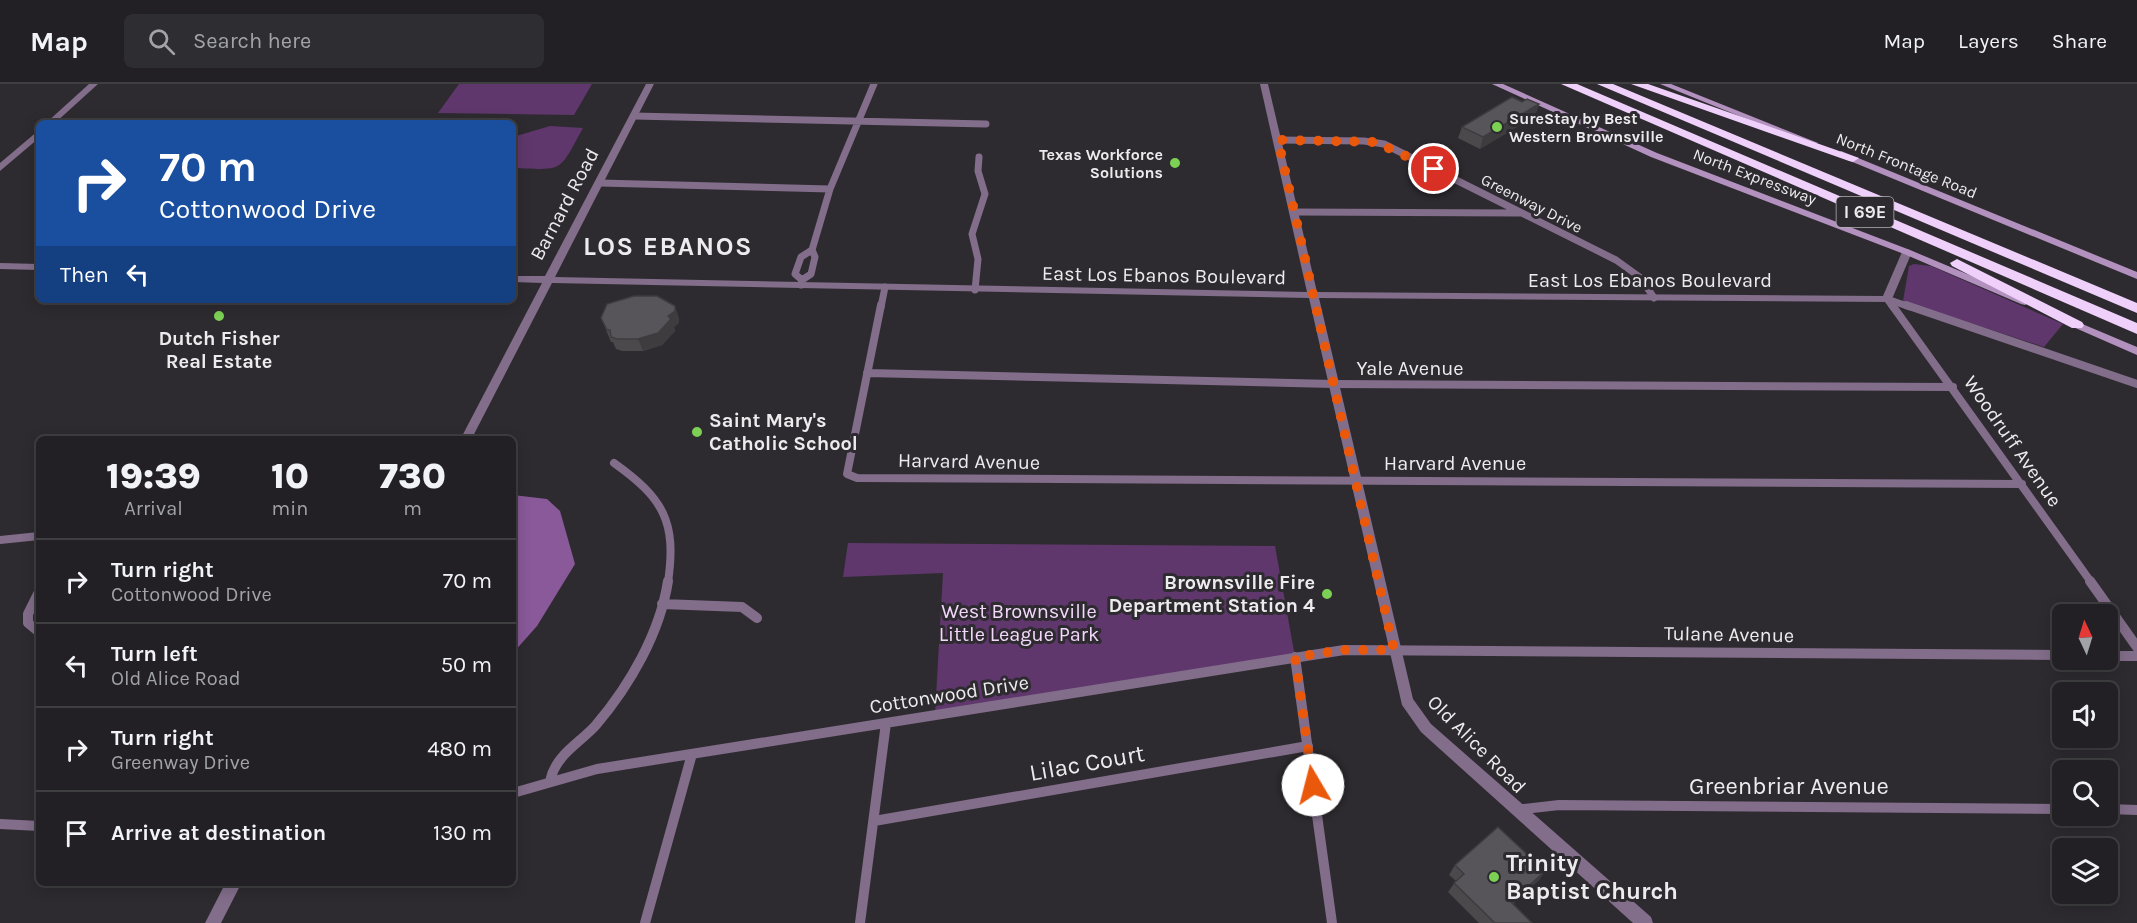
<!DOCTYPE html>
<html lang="en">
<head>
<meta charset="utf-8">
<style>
  :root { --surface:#222024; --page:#2e2d31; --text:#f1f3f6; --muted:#a2a3a6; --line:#3f3e41 }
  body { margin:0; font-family:Karla,sans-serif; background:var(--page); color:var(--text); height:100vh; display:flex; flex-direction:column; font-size:22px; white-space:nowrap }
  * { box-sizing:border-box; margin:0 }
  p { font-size:20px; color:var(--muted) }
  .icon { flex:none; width:33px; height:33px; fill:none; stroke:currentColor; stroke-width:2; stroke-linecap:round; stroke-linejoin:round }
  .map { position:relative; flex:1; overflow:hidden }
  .sheet { position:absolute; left:36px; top:352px; width:480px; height:450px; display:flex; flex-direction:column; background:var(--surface); border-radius:9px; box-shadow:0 3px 15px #0003,0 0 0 2px var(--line) }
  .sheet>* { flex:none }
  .top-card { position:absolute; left:36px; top:36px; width:480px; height:183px; border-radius:9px; box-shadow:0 3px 15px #0003,0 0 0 2px var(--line); background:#1a4fa0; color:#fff; overflow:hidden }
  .needle { width:39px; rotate:356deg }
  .tools { position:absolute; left:2052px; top:520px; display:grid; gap:12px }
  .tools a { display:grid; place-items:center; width:66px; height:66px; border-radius:9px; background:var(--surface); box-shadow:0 3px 15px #0003,0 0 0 2px var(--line); font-size:30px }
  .pin { position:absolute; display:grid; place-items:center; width:51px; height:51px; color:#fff; margin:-26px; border:3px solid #fff; border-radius:50%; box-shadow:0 2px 6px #0007 }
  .me { position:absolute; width:66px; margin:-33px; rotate:352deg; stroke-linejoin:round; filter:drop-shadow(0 0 4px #0008) }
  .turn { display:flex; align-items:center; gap:21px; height:126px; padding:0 24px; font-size:27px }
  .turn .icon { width:78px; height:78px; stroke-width:2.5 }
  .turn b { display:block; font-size:42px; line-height:51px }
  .then { display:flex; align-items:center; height:57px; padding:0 24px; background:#0003; gap:12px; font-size:22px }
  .eta { display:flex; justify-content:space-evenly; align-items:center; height:102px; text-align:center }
  .eta b { font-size:36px; font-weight:800; line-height:42px }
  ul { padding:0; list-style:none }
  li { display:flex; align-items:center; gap:18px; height:84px; padding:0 24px; border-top:2px solid var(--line) }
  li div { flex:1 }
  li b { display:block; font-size:22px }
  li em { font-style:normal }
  header { display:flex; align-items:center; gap:36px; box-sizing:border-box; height:84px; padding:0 30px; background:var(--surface); border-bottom:2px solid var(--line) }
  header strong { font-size:28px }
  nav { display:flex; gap:33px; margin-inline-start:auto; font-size:21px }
  .search { width:420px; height:54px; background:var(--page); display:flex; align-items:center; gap:15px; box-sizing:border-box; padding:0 21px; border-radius:9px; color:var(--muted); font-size:22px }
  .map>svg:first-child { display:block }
  .green { fill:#5f376c }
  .water { fill:#895999 }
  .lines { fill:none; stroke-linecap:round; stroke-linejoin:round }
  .minor-far2 { stroke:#826d8a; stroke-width:7 }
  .minor-far1 { stroke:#826d8a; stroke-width:8 }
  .minor { stroke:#826d8a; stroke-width:10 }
  .tertiary { fill:#826d8a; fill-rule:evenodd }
  .secondary { fill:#b391bf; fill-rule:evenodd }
  .motorway { fill:#efd0fb; fill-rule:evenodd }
  .wall { fill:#4c494d }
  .shaded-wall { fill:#3e3c3f }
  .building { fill:#58555a; stroke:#3e3c3f; stroke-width:1.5 }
  .route { stroke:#ea580c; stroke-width:10; stroke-dasharray:0 18 }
  .poi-dot { fill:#7cd155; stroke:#2e2b30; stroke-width:2 }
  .labels { text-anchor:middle; stroke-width:6; stroke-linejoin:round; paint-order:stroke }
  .far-poi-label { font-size:16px; font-weight:bold; fill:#edebed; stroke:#2e2b30; text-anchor:start }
  .far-street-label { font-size:16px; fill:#edebed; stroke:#2e2b30 }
  .shield { fill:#2e2b30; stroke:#b4b1b4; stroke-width:1.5 }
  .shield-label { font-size:18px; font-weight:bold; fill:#edebed }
  .street-label { font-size:20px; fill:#edebed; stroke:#2e2b30 }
  .poi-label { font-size:20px; font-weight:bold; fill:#edebed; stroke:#2e2b30 }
  .park-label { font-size:20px; fill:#f3d8fc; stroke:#2e2b30 }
  .near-street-label { font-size:24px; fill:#edebed; stroke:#2e2b30 }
  .near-poi-label { font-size:24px; font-weight:bold; fill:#edebed; stroke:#2e2b30; text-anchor:start }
  .district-label { font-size:26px; font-weight:bold; letter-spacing:1.5px; fill:#edebed; stroke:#2e2b30 }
</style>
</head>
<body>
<header>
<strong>Map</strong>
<div class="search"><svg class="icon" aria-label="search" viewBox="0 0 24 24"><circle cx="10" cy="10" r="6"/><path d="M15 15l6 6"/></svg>Search here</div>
<nav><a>Map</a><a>Layers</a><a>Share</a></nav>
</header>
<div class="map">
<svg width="2137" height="839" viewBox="0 0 2137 839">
  <rect width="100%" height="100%" fill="#2e2b30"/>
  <path class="green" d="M459 0H592L574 31 438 29Z
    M550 42 583 44C558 89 565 86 513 84V53Z
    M1914 180 1931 182 2063 240 2044 263 1903 217 1909 182Z
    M848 459 1275 462 1295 573 935 631 943 489 843 493Z"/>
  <path class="water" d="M513 411 547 415 560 427 575 480 537 542 513 569Z"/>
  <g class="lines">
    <path class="minor-far2" d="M634 32 986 40
      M1278 56 1364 57 1384 60 1616 176 1641 194 1654 214
      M600 99 830 105
      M1293 128 1519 129
      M802 196 795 190 801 173 812 166
      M801 201 802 196 811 190 815 173 812 166 830 105 874 0
      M975 206 978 175 972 150 985 110 978 87 979 73
      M1887 215 1893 223
      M1887 215 1910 223
      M881 223 885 203"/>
    <path class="minor-far1" d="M881 221 847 390 857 394 2022 400
      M1892 221 2091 498
      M1906 221 2137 300
      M867 289 1333 300 1953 303
      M614 379C663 414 677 437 668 498
      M0 456 39 452"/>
    <path class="minor" d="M2090 497 2137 563
      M39 508 28 530V539L39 548
      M662 520 742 523 757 534
      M2108 572H2137
      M1295 573 1332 839
      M550 697C556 670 579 660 596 641 630 601 660 549 668 497
      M513 709 597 685 1344 566 2062 571
      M2108 725 2137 726
      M1516 726 1559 721 2062 725
      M874 737 1308 662
      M0 740 39 742
      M645 839 692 670
      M860 839 886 639"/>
    <path class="tertiary" d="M89 0H98L55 39H46Z
      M646 0H654L555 193 1307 208 1260 0H1268L1317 208 1883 212 1902 168 1907 165 1910 166 1912 168 1892 215 1887 218 1319 214 1413 615 1431 640 1651 833 1653 839H1633L1421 648 1402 621 1309 214 552 199 471 356H460L542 199 513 198V192H545Z
      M39 46V54L0 87V79Z
      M0 179 39 180V186L0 185Z
      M225 800H241L221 839H205Z"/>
    <path class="secondary" d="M1492 0H1503L1657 69 1910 166 2029 216 2030 218 2025 221 2021 220 1904 170 1651 73Z
      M1660 0H1671L1818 59 1811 61Z
      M1841 67 2137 188V195L1838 72 1837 70Z
      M2068 234 2137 263V271L2064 239 2063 237 2064 235Z"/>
    <path class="motorway" d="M1561 0H1577L2137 239V250Z
      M1597 0H1613L2137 219V229Z
      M1631 0H1648L1859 74 1853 78 1849 77Z
      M1957 175 2082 238 2084 241 2082 244H2072L1952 182 1950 179Z"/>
  </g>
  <path class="wall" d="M1522 18 1539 20 1535 32 1480 65 1458 54 1462 43Z
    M601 234H679V239L674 243 675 247 662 261 643 267H622L616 265 613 258H611Z
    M1455 781 1545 787 1539 796 1513 820 1532 839H1479L1448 808 1456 797 1449 791Z"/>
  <path class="shaded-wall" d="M1539 20 1535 32 1480 65 1483 53Z
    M675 222 679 234V239L674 243 675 247 662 261 643 267 638 255 668 232Z
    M1545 787 1539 796 1504 827 1511 818Z"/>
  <path class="building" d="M1512 13 1522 18 1527 15 1539 20 1483 53 1462 43Z
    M634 212H657L675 222V227L668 232 671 235 658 249 638 255H617L611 253 610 246H607L601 234 607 220Z
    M1498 743 1545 787 1511 818 1532 839H1495L1454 799 1464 790 1455 781Z"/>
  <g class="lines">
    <path class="route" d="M1313 701 1295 573 1344 566H1394L1278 56 1375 58 1434 85"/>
  </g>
  <g class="poi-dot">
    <circle cx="1497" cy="43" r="6"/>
    <circle cx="1175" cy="79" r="6"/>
    <circle cx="219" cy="232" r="6"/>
    <circle cx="697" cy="348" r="6"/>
    <circle cx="1327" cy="510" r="6"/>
    <circle cx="1494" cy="793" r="6"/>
  </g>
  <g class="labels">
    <g class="far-poi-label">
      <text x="1509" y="40">SureStay by Best<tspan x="1509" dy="18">Western Brownsville</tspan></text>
      <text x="1163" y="76" text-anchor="end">Texas Workforce<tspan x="1163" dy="18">Solutions</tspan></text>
    </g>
    <g class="far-street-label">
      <text transform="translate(1907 81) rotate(22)" y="6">North Frontage Road</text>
      <text transform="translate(1755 92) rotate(21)" y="6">North Expressway</text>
      <text transform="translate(1532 119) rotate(27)" y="6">Greenway Drive</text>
    </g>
    <rect class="shield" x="1836.5" y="113" width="57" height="30" rx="4.5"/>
    <g class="shield-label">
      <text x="1865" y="134">I 69E</text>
    </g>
    <g class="street-label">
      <text transform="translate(564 120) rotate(-62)" y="7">Barnard Road</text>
      <text transform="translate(1164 191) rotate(1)" y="7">East Los Ebanos Boulevard</text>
      <text x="1650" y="203">East Los Ebanos Boulevard</text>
      <text x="1410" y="291">Yale Avenue</text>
      <text transform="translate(2013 357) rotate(55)" y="7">Woodruff Avenue</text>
      <text transform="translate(969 377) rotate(1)" y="7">Harvard Avenue</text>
      <text x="1455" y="386">Harvard Avenue</text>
      <text transform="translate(1729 550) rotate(1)" y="7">Tulane Avenue</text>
      <text transform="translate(949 610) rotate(-9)" y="7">Cottonwood Drive</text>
      <text transform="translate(1477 660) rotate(45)" y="7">Old Alice Road</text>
    </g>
    <g class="poi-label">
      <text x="219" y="261">Dutch Fisher<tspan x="219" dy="23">Real Estate</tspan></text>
      <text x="709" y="343" text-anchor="start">Saint Mary's<tspan x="709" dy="23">Catholic School</tspan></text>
      <text x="1315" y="505" text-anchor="end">Brownsville Fire<tspan x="1315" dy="23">Department Station 4</tspan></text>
    </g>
    <g class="park-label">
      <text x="1019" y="534">West Brownsville<tspan x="1019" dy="23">Little League Park</tspan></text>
    </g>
    <g class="near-street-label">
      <text transform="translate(1087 679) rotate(-10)" y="8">Lilac Court</text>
      <text x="1789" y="710">Greenbriar Avenue</text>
    </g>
    <g class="near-poi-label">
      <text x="1506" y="787">Trinity<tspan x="1506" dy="28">Baptist Church</tspan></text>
    </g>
    <g class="district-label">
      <text x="668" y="171">LOS EBANOS</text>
    </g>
  </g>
</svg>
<div class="tools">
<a><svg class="needle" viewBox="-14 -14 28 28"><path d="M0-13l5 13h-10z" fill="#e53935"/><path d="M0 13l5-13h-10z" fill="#a2a3a6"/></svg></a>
<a><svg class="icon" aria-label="sound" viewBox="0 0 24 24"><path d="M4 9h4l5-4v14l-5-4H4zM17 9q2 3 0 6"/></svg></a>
<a><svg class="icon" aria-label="search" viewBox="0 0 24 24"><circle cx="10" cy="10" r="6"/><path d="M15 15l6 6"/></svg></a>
<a><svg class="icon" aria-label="layers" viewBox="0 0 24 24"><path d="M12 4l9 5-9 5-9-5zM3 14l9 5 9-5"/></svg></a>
</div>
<div class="pin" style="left:1434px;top:85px;background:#d93025"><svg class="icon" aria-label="arrive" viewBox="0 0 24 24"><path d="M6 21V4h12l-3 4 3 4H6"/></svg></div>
<svg class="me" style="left:1313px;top:701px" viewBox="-20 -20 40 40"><circle r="19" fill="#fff"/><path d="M0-13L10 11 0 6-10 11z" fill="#ea580c"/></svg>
<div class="top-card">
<div class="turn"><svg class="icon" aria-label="right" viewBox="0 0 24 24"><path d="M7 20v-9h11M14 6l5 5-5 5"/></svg><div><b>70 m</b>Cottonwood Drive</div></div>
<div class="then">Then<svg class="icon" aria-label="left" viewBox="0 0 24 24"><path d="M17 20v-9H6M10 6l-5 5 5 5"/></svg></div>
</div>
<section class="sheet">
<div class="eta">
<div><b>19:39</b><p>Arrival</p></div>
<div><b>10</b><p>min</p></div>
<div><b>730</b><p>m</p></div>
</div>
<ul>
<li><svg class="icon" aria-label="right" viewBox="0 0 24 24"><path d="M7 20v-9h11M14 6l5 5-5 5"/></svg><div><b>Turn right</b><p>Cottonwood Drive</p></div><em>70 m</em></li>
<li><svg class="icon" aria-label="left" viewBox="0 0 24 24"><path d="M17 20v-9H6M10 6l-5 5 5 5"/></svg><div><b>Turn left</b><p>Old Alice Road</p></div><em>50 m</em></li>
<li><svg class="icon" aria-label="right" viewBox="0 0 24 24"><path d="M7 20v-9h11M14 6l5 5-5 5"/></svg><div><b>Turn right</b><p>Greenway Drive</p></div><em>480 m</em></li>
<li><svg class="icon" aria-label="arrive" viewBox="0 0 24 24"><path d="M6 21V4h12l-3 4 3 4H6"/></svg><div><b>Arrive at destination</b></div><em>130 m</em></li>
</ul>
</section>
</div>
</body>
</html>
